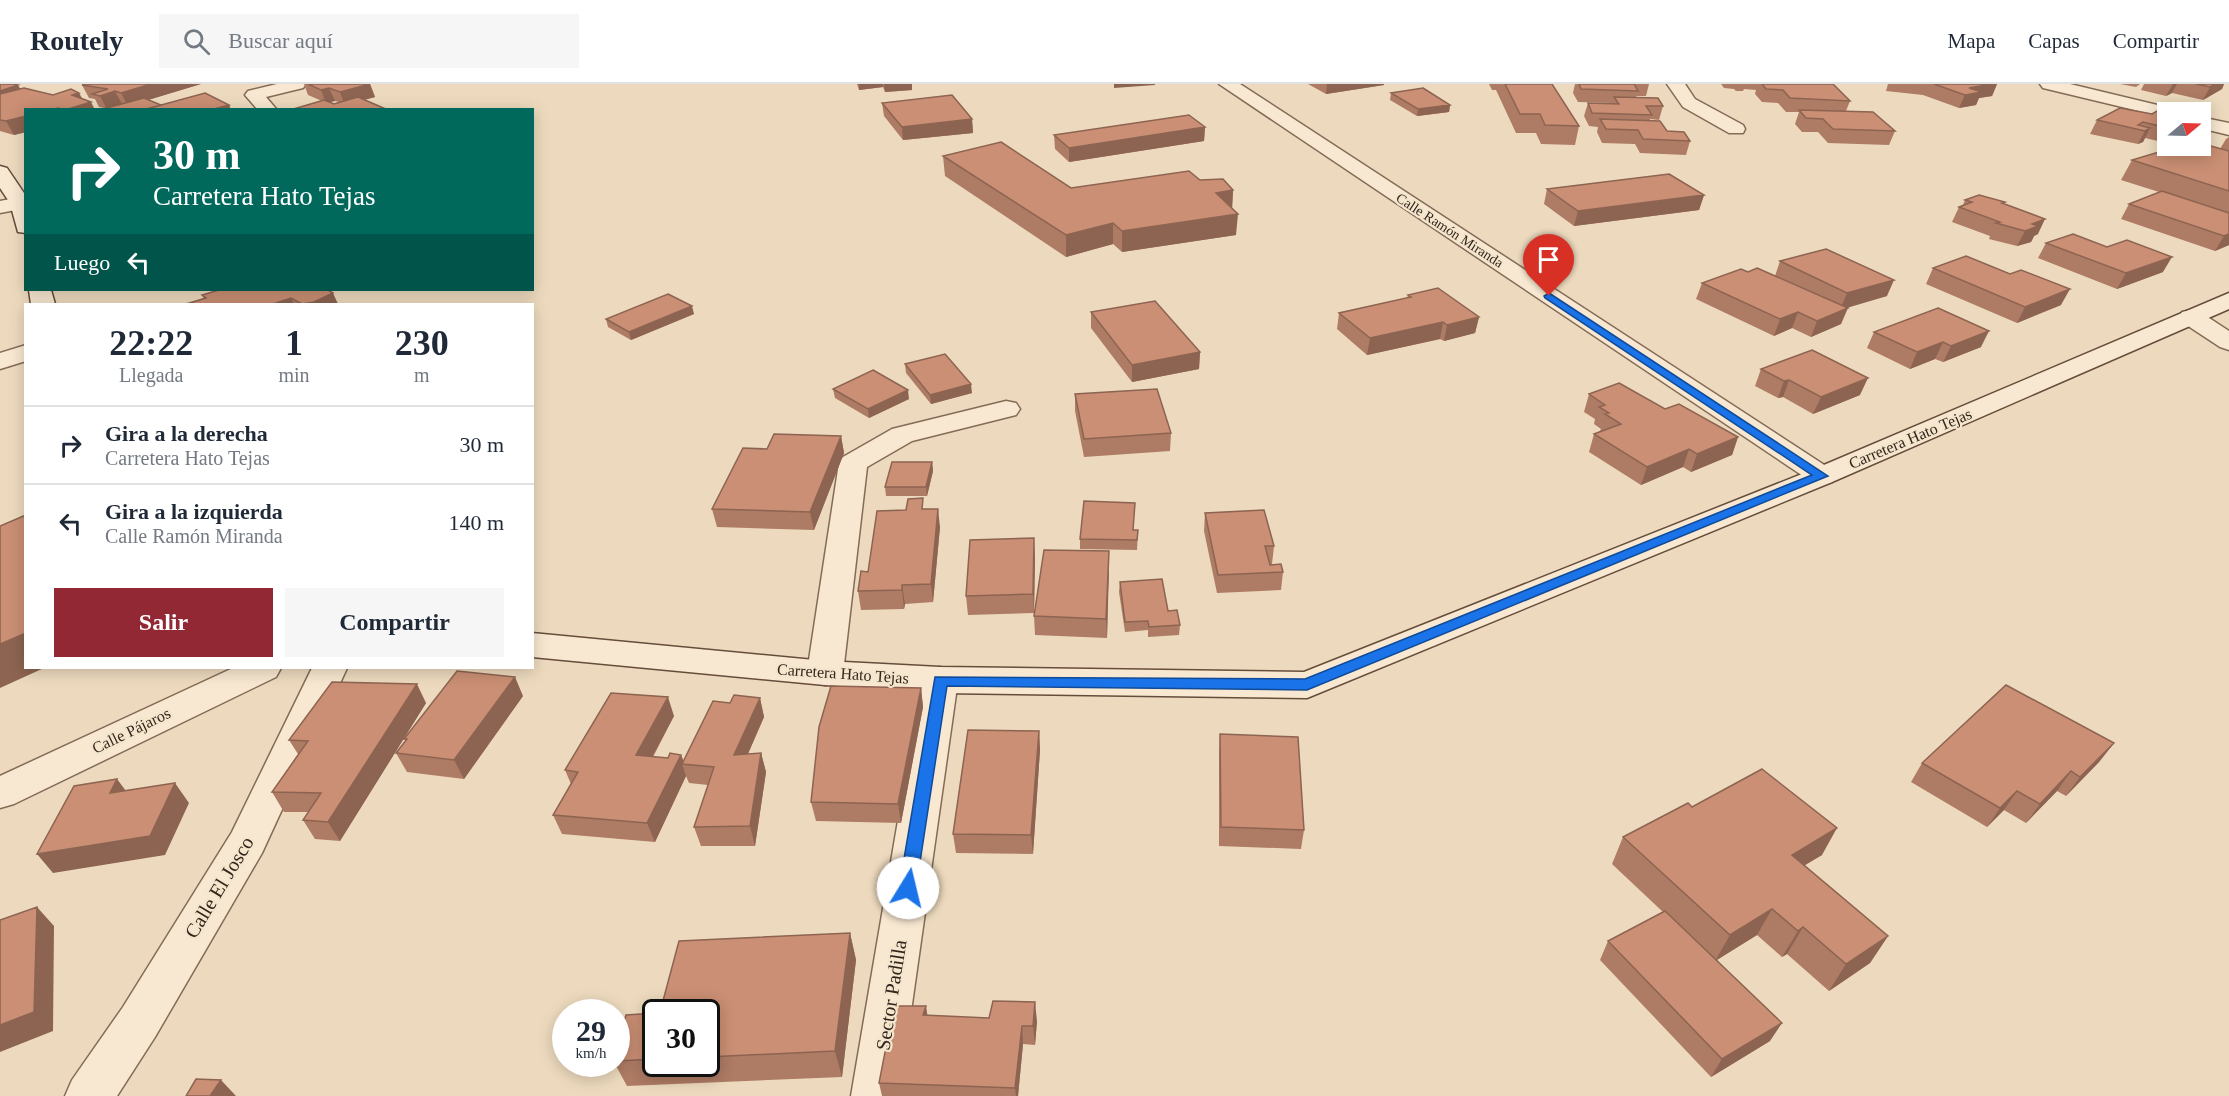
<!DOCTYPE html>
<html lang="es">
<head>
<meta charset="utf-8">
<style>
  :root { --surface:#fff; --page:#f6f6f7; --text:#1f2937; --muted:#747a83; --line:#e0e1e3; --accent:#922834 }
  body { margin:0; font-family:"Times New Roman",serif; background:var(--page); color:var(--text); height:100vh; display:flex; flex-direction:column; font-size:22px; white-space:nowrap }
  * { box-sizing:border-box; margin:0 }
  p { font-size:20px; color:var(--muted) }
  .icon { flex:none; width:33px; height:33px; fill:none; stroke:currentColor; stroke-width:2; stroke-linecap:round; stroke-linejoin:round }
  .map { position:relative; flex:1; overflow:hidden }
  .drawer { position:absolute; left:24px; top:219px; width:510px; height:366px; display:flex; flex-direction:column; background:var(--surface); border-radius:0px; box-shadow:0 3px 15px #0003 }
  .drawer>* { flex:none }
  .top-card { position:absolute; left:24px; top:24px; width:510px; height:183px; border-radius:0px; box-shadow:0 3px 15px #0003; background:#00695c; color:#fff; overflow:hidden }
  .needle { width:39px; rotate:71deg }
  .fabs { position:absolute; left:2157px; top:18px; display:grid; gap:12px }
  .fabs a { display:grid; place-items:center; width:54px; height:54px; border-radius:0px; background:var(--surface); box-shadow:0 3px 15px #0003; font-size:30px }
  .speed { position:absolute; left:552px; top:915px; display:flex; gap:12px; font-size:30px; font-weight:700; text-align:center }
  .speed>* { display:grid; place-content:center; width:78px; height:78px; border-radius:50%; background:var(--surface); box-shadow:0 3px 15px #0003; line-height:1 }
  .speed small { font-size:15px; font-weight:400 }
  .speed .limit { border:3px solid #111; border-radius:9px; background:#fff; color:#111 }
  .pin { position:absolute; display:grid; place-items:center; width:51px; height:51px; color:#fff; margin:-62px -26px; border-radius:50% 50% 50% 0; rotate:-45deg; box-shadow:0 0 6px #0007 }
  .pin .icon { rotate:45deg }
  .me { position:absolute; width:66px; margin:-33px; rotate:9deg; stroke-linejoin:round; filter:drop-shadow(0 0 4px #0008) }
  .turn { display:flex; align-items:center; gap:21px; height:126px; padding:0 30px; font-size:27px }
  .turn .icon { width:78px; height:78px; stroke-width:2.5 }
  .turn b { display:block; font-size:42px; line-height:51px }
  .then { display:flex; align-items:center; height:57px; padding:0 30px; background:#0003; gap:12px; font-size:22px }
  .eta { display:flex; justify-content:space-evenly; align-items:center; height:102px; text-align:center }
  .eta b { font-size:36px; font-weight:700; line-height:42px }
  .button { display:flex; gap:12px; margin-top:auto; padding:12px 30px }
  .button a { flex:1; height:69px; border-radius:0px; background:var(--accent); color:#fff; font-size:24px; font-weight:700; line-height:69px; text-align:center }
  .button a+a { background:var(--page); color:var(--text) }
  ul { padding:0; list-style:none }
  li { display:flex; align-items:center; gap:18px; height:78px; padding:0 30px; border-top:2px solid var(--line) }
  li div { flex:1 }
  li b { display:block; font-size:22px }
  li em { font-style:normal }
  header { display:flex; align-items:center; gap:36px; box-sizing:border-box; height:84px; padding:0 30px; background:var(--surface); border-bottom:2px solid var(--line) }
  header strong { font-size:28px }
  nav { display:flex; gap:33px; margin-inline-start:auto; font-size:21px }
  .search { width:420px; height:54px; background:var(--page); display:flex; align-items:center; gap:15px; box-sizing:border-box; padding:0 21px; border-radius:0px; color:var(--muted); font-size:22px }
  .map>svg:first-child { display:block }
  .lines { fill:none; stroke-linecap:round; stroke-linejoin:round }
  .street-casing { stroke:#846b57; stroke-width:3 }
  .secondary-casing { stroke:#664c3b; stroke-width:3 }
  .street { fill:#f8e8d1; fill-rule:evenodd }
  .secondary { fill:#f8e8d1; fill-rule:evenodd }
  .wall { fill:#ae7b64; fill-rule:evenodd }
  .shaded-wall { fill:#8d6451 }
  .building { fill:#ca8f74; stroke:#8d6451; stroke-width:1.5 }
  .route { fill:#1a73e8; stroke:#114b97; stroke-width:1.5 }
  .labels { text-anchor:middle; stroke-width:4.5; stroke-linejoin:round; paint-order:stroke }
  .far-street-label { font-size:14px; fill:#34251c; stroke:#f4e5cd }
  .street-label { font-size:16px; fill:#34251c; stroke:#f4e5cd }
  .near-street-label { font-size:20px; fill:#34251c; stroke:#f4e5cd }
</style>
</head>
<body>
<header>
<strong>Routely</strong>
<div class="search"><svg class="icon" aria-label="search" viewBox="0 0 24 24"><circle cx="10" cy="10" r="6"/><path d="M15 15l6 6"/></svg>Buscar aquí</div>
<nav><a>Mapa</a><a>Capas</a><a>Compartir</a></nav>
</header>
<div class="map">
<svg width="2229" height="1012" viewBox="0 0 2229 1012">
  <rect width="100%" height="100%" fill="#eddabe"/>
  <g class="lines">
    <g class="street-casing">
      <path id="street" d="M277 0H306L303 4 266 13 277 26H258L245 11 248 7Z
        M1219 0H1240L1832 386 1837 392 1832 398 1822 401 1812 398Z
        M1667 0H1685L1695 15 1743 41 1745 45 1743 49H1729L1683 23Z
        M2040 0H2070L2174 25 2177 28H2168V34L2043 4Z
        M2200 33 2229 39V51L2200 44Z
        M20 113 26 114V124L0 129V117Z
        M2191 226 2200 228 2229 247V266L2220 263 2182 238 2179 233 2182 228Z
        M26 261V277L0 285V269Z
        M1006 317 1016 319 1020 325 1016 331 912 357 867 383 843 589 838 598 825 601 812 598 807 589 839 379 843 373 892 345Z
        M940 583 953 587 958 596 899 1012H851L922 596 927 587Z
        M233 584H281L276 593 14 720 0 724V692Z
        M312 584H347L262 769 155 953 117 1012H65L72 996 123 923 232 748Z"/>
    </g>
    <g class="secondary-casing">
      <path id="secondary" d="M0 82 7 84 26 112V149L18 148 10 119 0 104Z
        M29 206H51L55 220H31Z
        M2229 209V225L1832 398 1307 614 940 609 825 601 532 573V549L825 577 940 583 1304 588 1812 386Z"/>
    </g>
    <use href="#street" class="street"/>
    <use href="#secondary" class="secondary"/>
  </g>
  <path class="wall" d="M0 0 53 11 79 9 82 15 95 26H26V48L14 51 0 47Z
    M85 0H201L148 16 161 21H229L231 26H99L104 24 99 23 95 15 89 14 82 1Z
    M304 0H370L375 13 364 16 290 26 322 17 308 11ZM335 17 339 18 334 20 329 18Z
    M857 0H912V6L885 8 883 3 859 6Z
    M1308 0H1384V1L1326 10Z
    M1489 0H1552L1579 42 1575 61 1541 60 1536 49H1516L1496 6H1492Z
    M1575 0H1649L1646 12H1637L1636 13 1663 22 1659 36 1650 35V37L1667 47 1690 57 1686 71 1640 69 1635 60 1602 59 1597 48 1598 43 1589 42 1584 32 1588 19H1612L1578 18 1573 9Z
    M1721 0H1833L1850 17 1846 27 1895 47 1889 61 1828 59 1818 48H1802L1795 40 1799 28H1786L1778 19 1762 18 1755 10 1756 6 1744 5 1743 7H1736L1734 5 1724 4Z
    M1888 0H1997L1992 12 1979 14 1976 21 1959 24 1923 11 1886 7Z
    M2120 0H2140L2136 3Z
    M2144 0H2224L2222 5 2203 16 2172 9 2166 12 2141 6Z
    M1391 9 1450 21 1449 28 1417 32 1390 16Z
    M882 19 972 35 973 49 903 56 884 32Z
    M2152 30H2168V55L2162 58 2145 54 2143 58 2138 60 2090 50 2097 36Z
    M1205 43 1204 57 1069 78 1055 65 1054 51Z
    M2229 53V161L2215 167 2121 135 2129 120 2159 108 2121 96 2132 76 2220 65 2226 55Z
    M943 72 1071 104 1200 96 1233 106 1232 125 1236 151 1122 168 1113 160 1066 173 945 92Z
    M1547 105 1704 111 1699 126 1574 142 1544 120Z
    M1965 116 2004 120 2038 150 2034 152 2031 158 2017 162 1989 155 1990 152 1952 138 1959 123 1963 121Z
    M2046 159 2107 163 2163 188 2117 205 2038 174Z
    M1780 177 1887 212 1847 223 1841 240 1811 253 1792 244 1774 252 1696 215 1702 199 1748 188 1775 192Z
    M1933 184 2061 221 2017 239 1926 200Z
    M219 206 338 220H186L204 215 202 211Z
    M1408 211 1479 233 1475 249 1444 257 1440 255 1367 271 1337 245 1339 229 1407 214Z
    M1091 228 1200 268 1199 285 1132 298 1091 244Z
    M694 230 631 256 608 243 606 235Z
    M1874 248 1981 263 1943 278 1935 275 1910 285 1867 264Z
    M905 280 972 309 931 320 906 289Z
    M1761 285 1860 311 1813 330 1783 313 1778 314 1755 302Z
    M833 305 909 315 869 334 835 314Z
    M1075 310 1171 349 1170 367 1084 373 1075 327Z
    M1589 310 1665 325 1738 353 1732 371 1691 388 1683 383 1641 401 1589 368 1594 350 1600 347 1601 345 1594 340 1595 335 1584 328Z
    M841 352 844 369 814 446 717 443 712 425 767 365Z
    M932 378 933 387 927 412H886L885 403Z
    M924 425 940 443 933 518 905 520 904 525 861 526 858 507 868 488 906 426Z
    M1205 429 1274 462 1272 480H1269L1270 481 1283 488 1281 506 1217 509 1204 447Z
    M1138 446 1137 466 1080 465V455Z
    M1109 467 1107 554 1035 551 1034 532Z
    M1035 472 1034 529 968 531 966 512Z
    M1120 498 1168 527 1180 541 1179 551 1148 553V546L1125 548 1119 508Z
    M921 604 923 623 901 739 816 737 811 718Z
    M523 612 464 695 407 688 396 669 406 657 404 655Z
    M760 614 764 633 748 670 761 669 766 688 755 762H701L694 743 708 701 689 699 686 692 655 758 562 750 553 731 571 700 565 686 674 632 653 673 668 674 681 671 684 677 730 619Z
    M426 619 340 757 315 755 303 736 309 728H284L272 708 298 670 289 656Z
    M1039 647 1040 666 1033 770 956 769 953 750Z
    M1220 650 1304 746 1301 765 1219 762V669Z
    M2114 659 2099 678 2066 712 2057 707 2026 739 2004 726 1987 743 1911 698 1922 679Z
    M1692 723 1822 771 1804 781 1888 852 1870 879 1829 907 1787 870 1782 873 1757 851 1717 876 1770 957 1711 993 1600 876 1608 857 1663 828 1612 780 1623 753Z
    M850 849 856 876 842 993 627 1002 615 980H616V967L656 929V980H706V928Z
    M928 931 1037 937 1035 961 1023 960 1018 1012H882L879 999Z"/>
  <path class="shaded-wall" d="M151 0H201L128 22 121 9Z
    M370 0 375 13 345 21 340 8Z
    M859 0H883V3L859 6Z
    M884 0H912V6L885 8Z
    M1114 0H1155V1L1114 4Z
    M1327 0H1384V1L1326 10Z
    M1971 0H1997L1992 12 1979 14 1976 21 1959 24 1965 11Z
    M2173 0H2177L2172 9 2166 12Z
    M2215 0H2224L2222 5 2203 16 2210 3Z
    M18 1 26 15 0 22V7Z
    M329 4 335 17 326 19 321 6Z
    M115 7 122 20 107 25 100 12Z
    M79 9 85 20 91 18 95 26H65L72 11Z
    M229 21 231 26H210Z
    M1450 21 1449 28 1417 32 1418 25Z
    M26 32V48L14 51 6 37Z
    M972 35 973 49 903 56 902 43Z
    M1205 43 1204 57 1069 78V64Z
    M2150 44 2143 58 2138 60 2145 47Z
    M2168 48V55L2162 58Z
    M1233 106 1232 126 1216 109Z
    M1704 111 1699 126 1574 142 1578 127Z
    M1238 130 1236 151 1122 168V147Z
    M2045 135 2038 150 2034 152 2031 158 2017 162 2025 147 2032 140Z
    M1113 139V160L1066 173V151Z
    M2229 150V161L2215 167 2224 152Z
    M2172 173 2163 188 2117 205 2126 189Z
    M1894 196 1887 212 1840 226 1847 209Z
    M2070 205 2061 221 2017 239 2025 223Z
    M333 209 338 220H302Z
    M291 214 294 220H273Z
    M692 222 694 230 631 256 629 248Z
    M1848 224 1841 240 1811 253 1817 237Z
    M1798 228 1792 244 1774 252 1780 235Z
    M1479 233 1475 249 1444 257 1447 241Z
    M1443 238 1440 255 1367 271 1370 254Z
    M1989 247 1981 263 1943 278 1951 262Z
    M1943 258 1935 275 1910 285 1917 268Z
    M1200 268 1199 285 1132 298V281Z
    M1868 294 1860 311 1813 330 1821 313Z
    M1789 296 1783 313 1778 314 1784 297Z
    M971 300 972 309 931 320 930 311Z
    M908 306 909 315 869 334 868 325Z
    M841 352 844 369 814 446 810 428Z
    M1738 353 1732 371 1691 388 1697 370Z
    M1689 365 1683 383 1641 401 1647 383Z
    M932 378 933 387 927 412 926 403Z
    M938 425 940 443 933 518 931 500Z
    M1034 454 1035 472 1034 529 1033 510Z
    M1109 467V486L1107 554 1106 535Z
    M902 501 905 520 904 525 902 506Z
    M26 549V584H44L0 604V560Z
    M515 593 523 612 464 695 454 676Z
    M417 600 426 619 340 757 328 738Z
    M921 604 923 623 901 739 898 720Z
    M668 613 674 632 643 690 636 671Z
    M760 614 764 633 739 690 734 671Z
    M1039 647 1040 666 1033 770 1031 751Z
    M2114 659 2099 678 2066 712 2080 693Z
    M761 669 766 688 755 762 750 742Z
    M681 671 684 680H682L686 692 655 758 647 739Z
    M2071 687 2057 707 2026 739 2040 720Z
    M117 695 132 715 110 709Z
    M175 699 189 719 165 771 53 789 37 770Z
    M2017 707 2004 726 1987 743 2000 724Z
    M1837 744 1822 771 1777 798 1792 771Z
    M37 823 54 842 53 947 0 968V941Z
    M1772 825 1757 851 1715 877 1730 851Z
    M1803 843 1787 870 1782 873 1798 847Z
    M850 849 856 876 842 993 835 967Z
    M1888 852 1870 879 1829 907 1846 880Z
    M1035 918 1037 937 1035 961 1033 942Z
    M926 922 929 941 923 931Z
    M1782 939 1770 957 1711 993 1722 975Z
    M1022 942 1023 960 1018 1012H1016L1015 1004Z
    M221 996 236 1012H210Z"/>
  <path class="building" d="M0 0H13L18 1 0 7Z
    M85 0H151L121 9 115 7 100 12 92 10 108 5 82 1Z
    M308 0H370L340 8 329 4 321 6Z
    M1505 0H1552L1579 42 1545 41 1540 30H1520Z
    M1579 0H1634L1638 7 1581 5Z
    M1762 0H1833L1850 17 1790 14 1783 6 1766 5Z
    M1934 0H1991L1969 4 1982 8 1965 11Z
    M2196 0H2215L2210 3Z
    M24 4 53 11 71 5 79 9 72 11 91 18 65 26 58 24 50 26H26V32L6 37 0 36V10Z
    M1423 4 1450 21 1418 25 1391 9Z
    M205 9 229 21 210 26H143Z
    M952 11 972 35 902 43 882 19Z
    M358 13 388 26H290L324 16 334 20Z
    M1614 13 1658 14 1663 22H1646L1652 31 1592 29 1588 19 1619 20Z
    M144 14 161 21 143 26H99Z
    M2120 24 2152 30 2157 27 2168 30V44L2143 38 2138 41 2150 44 2145 47 2097 36Z
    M1799 26 1873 28 1895 47 1833 45 1823 35 1806 34Z
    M1189 31 1205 43 1069 64 1054 51Z
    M1600 35 1660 37 1667 47 1684 48 1690 57 1643 55 1638 46 1606 45Z
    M1001 58 1071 104 1189 87 1200 96 1223 95 1233 106 1216 109 1238 130 1122 147 1113 139 1066 151 943 72Z
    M2200 59 2229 67V107L2132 76 2179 62H2200Z
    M1669 90 1704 111 1578 127 1547 105Z
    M2162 107 2229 129V150L2224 152 2129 120Z
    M1979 111 2005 118 2002 119 2045 135 2032 140 2038 142 2025 147 1996 139 2000 138 1959 123 1972 118 1965 116Z
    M2073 150 2107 163 2127 156 2172 173 2126 189 2046 159Z
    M1826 165 1894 196 1847 209 1780 177Z
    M1966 172 2010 190 2021 186 2070 205 2025 223 1933 184Z
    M1757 184 1848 224 1817 237 1798 228 1780 235 1702 199 1741 185 1748 188Z
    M1438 204 1479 233 1447 241 1443 238 1370 254 1339 229 1411 213 1408 211Z
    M219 206H328L333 209 314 218 302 220 291 214 273 220H186L206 214 202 211Z
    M668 210 692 222 629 248 606 235Z
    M1155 217 1200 268 1132 281 1091 228Z
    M1938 224 1989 247 1951 262 1943 258 1917 268 1874 248Z
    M1812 266 1868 294 1821 313 1789 296 1784 297 1761 285Z
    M945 270 971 300 930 311 905 280Z
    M873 286 908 306 868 325 833 305Z
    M1619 299 1665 325 1679 320 1738 353 1697 370 1689 365 1647 383 1594 350 1621 340 1605 330 1609 329 1599 323 1605 321 1589 310Z
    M1157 305 1171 349 1084 355 1075 310Z
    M774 350 841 352 810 428 712 425 743 364 767 365Z
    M892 378H932L926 403H885Z
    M923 414 922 425H938L931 500 902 501V506L858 507 861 487 868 488 877 427 906 426 908 415Z
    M1084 417 1135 419 1133 446H1138L1137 456 1080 455Z
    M1264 426 1274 462H1265L1270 481 1281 480 1283 488 1218 491 1205 429Z
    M26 431V549L0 560V442Z
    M1034 454 1033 510 966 512 970 456Z
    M1044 466 1109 467 1106 535 1034 532Z
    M1162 495 1168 527 1177 526 1180 541 1149 543 1148 537 1125 538 1120 498Z
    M457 587 515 593 454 676 396 669 407 655H404Z
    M332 598 417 600 328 738 303 736 321 709 272 708 308 657 289 656Z
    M2006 601 2114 659 2080 693 2071 687 2040 720 2017 707 2000 724 1922 679Z
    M831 602 921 604 898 720 811 718 819 643Z
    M611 609 668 613 636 671 668 674 670 669 681 671 647 739 553 731 578 688 565 686Z
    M734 611 760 614 734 671 761 669 750 742 694 743 714 683 682 680 713 617 730 619Z
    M968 646 1039 647 1031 751 953 750Z
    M1220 650 1298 653 1304 746 1221 743Z
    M1762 685 1837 744 1792 771 1888 852 1846 880 1803 843 1798 847 1772 825 1730 851 1623 753 1688 719 1692 723Z
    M117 695 110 709 175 699 150 752 37 770 74 702Z
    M37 823 34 928 0 941V836Z
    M1665 827 1782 939 1722 975 1608 857Z
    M850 849 835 967 706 973V928H660L679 857Z
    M993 917 1035 918 1033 942H1022L1015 1004 879 999 894 922H926L923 931 989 934Z
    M656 929V975L616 977V967L626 931Z
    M196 995 221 996 210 1012H186Z"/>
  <path class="route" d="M1549 209 1828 392 1307 606 947 602 916 804 914 809 908 811 901 809 899 804 935 593 1305 595 1812 391 1545 214 1544 212Z"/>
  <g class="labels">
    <g class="far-street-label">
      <text transform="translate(1450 146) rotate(33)" y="5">Calle Ramón Miranda</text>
    </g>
    <g class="street-label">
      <text transform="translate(1910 354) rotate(-23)" y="6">Carretera Hato Tejas</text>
      <text transform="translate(843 589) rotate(4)" y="6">Carretera Hato Tejas</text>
      <text transform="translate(131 646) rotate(-26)" y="6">Calle Pájaros</text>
    </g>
    <g class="near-street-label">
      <text transform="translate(219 803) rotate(-59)" y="7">Calle El Josco</text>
      <text transform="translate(891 911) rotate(-81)" y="7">Sector Padilla</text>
    </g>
  </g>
</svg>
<div class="fabs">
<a><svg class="needle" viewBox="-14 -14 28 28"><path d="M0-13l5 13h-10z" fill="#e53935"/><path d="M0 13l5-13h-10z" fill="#747a83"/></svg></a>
</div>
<div class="speed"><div>29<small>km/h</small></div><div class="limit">30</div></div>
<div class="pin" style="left:1549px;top:212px;background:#d93025"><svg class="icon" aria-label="arrive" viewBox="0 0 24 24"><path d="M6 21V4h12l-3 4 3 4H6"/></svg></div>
<svg class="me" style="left:908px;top:804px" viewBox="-20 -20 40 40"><circle r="19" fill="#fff"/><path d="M0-13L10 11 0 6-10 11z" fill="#1a73e8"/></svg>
<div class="top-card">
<div class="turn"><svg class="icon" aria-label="right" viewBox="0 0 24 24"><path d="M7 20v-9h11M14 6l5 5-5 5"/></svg><div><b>30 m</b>Carretera Hato Tejas</div></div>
<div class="then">Luego<svg class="icon" aria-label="left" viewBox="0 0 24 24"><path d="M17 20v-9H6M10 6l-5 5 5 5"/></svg></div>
</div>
<section class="drawer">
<div class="eta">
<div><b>22:22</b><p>Llegada</p></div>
<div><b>1</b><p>min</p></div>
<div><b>230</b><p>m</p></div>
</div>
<ul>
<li><svg class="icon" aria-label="right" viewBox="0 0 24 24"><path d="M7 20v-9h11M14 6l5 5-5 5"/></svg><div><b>Gira a la derecha</b><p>Carretera Hato Tejas</p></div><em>30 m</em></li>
<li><svg class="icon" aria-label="left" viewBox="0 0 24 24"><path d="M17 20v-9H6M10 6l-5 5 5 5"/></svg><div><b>Gira a la izquierda</b><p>Calle Ramón Miranda</p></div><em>140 m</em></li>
</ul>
<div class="button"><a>Salir</a><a>Compartir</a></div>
</section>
</div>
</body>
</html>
